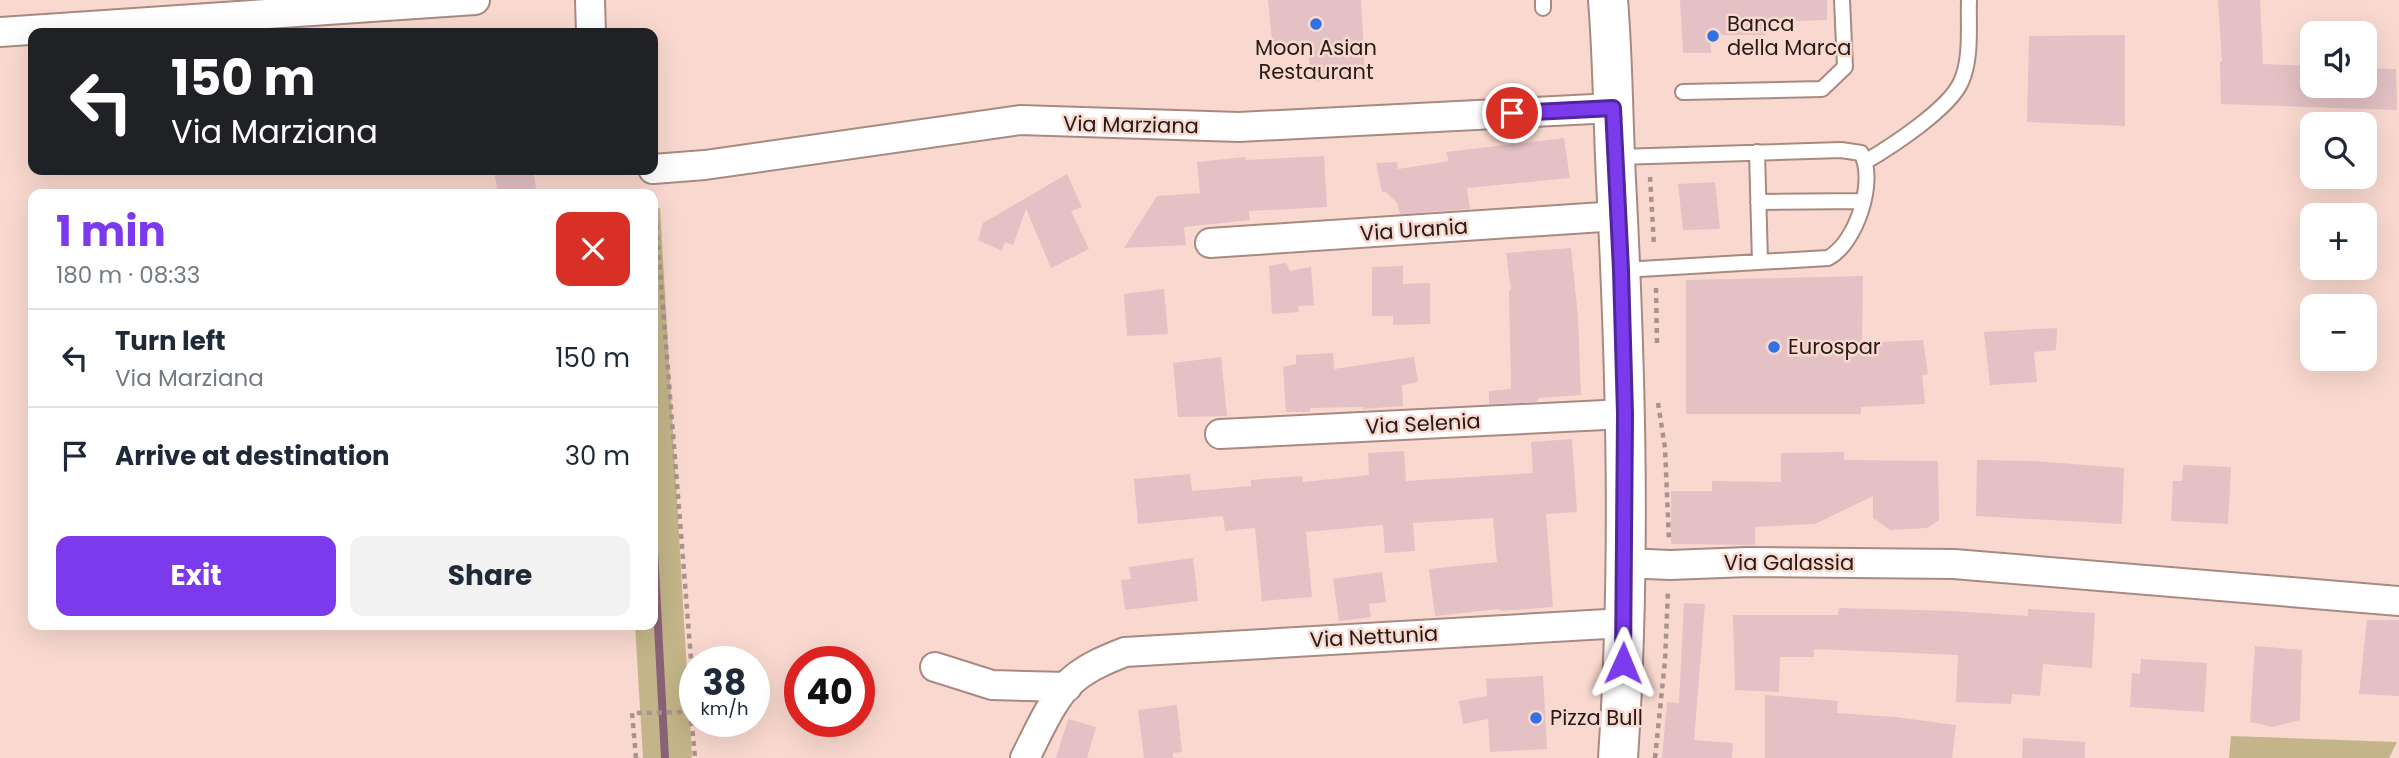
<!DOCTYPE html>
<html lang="en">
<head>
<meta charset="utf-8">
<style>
  :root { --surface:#fff; --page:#f2f2f3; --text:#1f2937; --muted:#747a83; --line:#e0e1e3; --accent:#7c3aed }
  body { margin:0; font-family:Poppins,sans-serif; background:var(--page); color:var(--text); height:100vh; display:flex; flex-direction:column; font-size:26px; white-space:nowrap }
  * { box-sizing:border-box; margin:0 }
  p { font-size:23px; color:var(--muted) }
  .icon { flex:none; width:38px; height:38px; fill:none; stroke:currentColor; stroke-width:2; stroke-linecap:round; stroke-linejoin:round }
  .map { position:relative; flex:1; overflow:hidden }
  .details { position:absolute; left:28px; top:189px; width:630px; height:441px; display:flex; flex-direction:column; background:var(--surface); border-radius:14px; box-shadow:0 7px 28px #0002 }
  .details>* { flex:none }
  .top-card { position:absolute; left:28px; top:28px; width:630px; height:147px; border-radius:14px; box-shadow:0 7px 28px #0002; background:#202124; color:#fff; overflow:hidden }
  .buttons { position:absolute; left:2300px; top:21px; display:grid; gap:14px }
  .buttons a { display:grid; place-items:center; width:77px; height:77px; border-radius:14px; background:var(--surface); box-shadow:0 7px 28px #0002; font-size:35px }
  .speed { position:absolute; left:679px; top:646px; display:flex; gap:14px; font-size:35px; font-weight:700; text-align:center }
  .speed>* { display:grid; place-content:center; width:91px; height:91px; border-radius:50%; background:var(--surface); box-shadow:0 7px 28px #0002; line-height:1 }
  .speed small { font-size:18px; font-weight:400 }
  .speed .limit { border:10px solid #d22; background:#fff; color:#111 }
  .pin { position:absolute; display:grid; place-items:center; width:60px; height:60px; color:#fff; margin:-30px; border:4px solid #fff; border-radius:50%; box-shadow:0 2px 7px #0007 }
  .me { position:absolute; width:77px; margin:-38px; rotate:1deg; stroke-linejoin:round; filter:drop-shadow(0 0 5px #0008) }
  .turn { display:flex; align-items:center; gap:24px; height:147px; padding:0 28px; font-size:32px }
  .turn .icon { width:91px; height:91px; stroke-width:2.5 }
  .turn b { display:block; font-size:49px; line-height:60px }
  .round { display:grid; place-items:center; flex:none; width:74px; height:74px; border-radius:14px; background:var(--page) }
  .head { display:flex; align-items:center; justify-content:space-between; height:119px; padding:0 28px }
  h1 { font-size:42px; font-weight:700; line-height:52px; color:var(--accent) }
  .primary-button { display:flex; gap:14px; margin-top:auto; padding:14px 28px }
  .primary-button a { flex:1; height:80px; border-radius:14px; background:var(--accent); color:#fff; font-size:28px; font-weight:700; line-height:80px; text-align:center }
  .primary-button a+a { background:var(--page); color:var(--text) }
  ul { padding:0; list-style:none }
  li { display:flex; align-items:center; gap:21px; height:98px; padding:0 28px; border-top:2px solid var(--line) }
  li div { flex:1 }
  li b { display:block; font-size:26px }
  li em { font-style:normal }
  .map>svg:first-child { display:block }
  .green { fill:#c3b589 }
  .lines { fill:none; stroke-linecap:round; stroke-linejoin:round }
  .stream { stroke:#8a6277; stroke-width:8 }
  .building { fill:#e3c1c5 }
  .lane-casing { stroke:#a88a81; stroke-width:18 }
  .street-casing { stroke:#a88a81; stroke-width:32 }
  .secondary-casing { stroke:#a88a81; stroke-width:42 }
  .path { stroke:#ab938b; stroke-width:4.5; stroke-dasharray:5 5; stroke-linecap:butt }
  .lane { stroke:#fff; stroke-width:14 }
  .street { stroke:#fff; stroke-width:28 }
  .secondary { stroke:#fff; stroke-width:38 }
  .route-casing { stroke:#51269a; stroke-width:18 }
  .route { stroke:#7c3aed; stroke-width:12 }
  .poi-dot { fill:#3273e1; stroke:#f9d9cf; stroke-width:2.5 }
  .labels { text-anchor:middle; stroke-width:5; stroke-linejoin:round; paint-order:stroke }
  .poi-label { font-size:21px; fill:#271b18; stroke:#f9d9cf; text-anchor:start }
  .street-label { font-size:21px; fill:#271b18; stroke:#f9d9cf }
</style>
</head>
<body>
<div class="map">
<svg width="2399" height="758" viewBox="0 0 2399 758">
  <rect width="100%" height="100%" fill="#f9d9cf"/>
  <path class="green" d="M660 208 692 758H643L635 625H653V209Z
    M2231 736 2397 742 2389 758H2229Z"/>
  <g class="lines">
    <path class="stream" d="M653 531 665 758"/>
  </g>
  <path class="building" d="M1268 0H1361L1365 78 1311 82 1308 47 1273 50Z
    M1680 0H1827V20L1767 22 1766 35H1710L1711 53H1683Z
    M2218 0H2260L2263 64 2312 66V86H2364V68L2396 69 2397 110 2221 104 2220 62H2222Z
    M2125 35V126L2027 122 2029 36Z
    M1564 138 1570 178 1467 188 1470 209 1400 214 1397 203 1386 192H1382L1376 163 1397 162 1398 169 1449 161 1446 152Z
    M1324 156 1327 207 1249 211 1250 220 1184 227 1186 245 1124 248 1157 196 1200 193 1197 162 1245 157 1246 160Z
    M494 170H533L537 194H498Z
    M1067 174 1082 207 1071 211 1089 249 1051 268 1026 209 1013 245 1005 242 1002 251 978 240 983 223Z
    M1715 182 1720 229 1683 230 1678 184Z
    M1571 248 1578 317 1581 395 1540 398 1536 402 1489 404V391L1511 389 1509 290H1511L1506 253Z
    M1286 263 1290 271 1311 267 1314 305 1298 306 1299 312 1272 314 1269 266Z
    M1403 266V284L1430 283V324L1393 325V316H1372V267Z
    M1863 276 1862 343 1923 340 1928 374 1922 375 1925 404 1861 407V414H1686V280Z
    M1164 289 1168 334 1127 336 1124 294Z
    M2057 328 2056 350 2034 352 2037 382 1990 385 1984 332Z
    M1333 353 1334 369 1414 357 1418 382 1402 385 1403 406 1363 409V407L1310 408V412H1286L1283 367 1296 364V355Z
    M1221 357 1227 416 1178 417 1173 363Z
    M1572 439 1577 512 1546 514 1553 607 1501 611 1500 609 1435 616 1429 569 1497 562 1493 518 1413 523 1415 551 1385 553 1383 525 1306 532 1312 597 1262 601 1255 528 1225 531 1223 516 1138 524 1134 479 1190 474 1192 491 1251 486V480L1302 476 1303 482 1369 475 1368 453 1404 451 1406 481 1533 473 1531 442Z
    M1844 452V460L1938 461 1939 520 1927 528 1890 530 1873 518V496L1815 524 1755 527V545L1671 544V491H1712V481L1781 482V453Z
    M1977 460 2034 461 2124 468 2122 524 1976 516Z
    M2183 465 2231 467 2228 524 2171 521 2173 481H2182Z
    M1193 558 1198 601 1125 610 1121 580 1131 579 1129 567Z
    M1382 572 1386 602 1369 604 1371 617 1339 621 1333 579Z
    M1684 603 1705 604 1694 740 1733 743 1732 758H1662L1667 702 1679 703Z
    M1839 608 1953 611 2028 616V609L2095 613 2092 668 2043 664 2040 696 2012 694 2011 704 1956 702 1958 655 1814 649V657H1780L1779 692 1735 690 1733 615H1838Z
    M2367 620H2399V696L2359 694Z
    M2255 646 2302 650 2300 720 2273 727 2250 722Z
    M2141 659 2207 663 2204 712 2130 707 2132 673 2140 674Z
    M1543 676 1547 749 1490 752 1488 719 1463 724 1459 701 1487 696 1486 679Z
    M1765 695 1838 701 1837 713 1895 717 1956 725 1952 758H1765Z
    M1177 705 1182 752 1173 753V758H1144L1138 710Z
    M1068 719 1096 727 1087 758H1056Z
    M2023 738 2085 742V758H2022Z"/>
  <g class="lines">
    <g class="lane-casing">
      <path id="lane" d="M1543 0V8
        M1683 92 1822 89 1845 67 1842 0
        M1757 152 1760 262
        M1618 157 1841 150 1861 153C1877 180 1856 244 1828 258L1623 270
        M1865 162C1892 146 1949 109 1961 82 1972 58 1968 25 1969 0
        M1758 202 1863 201"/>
    </g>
    <g class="street-casing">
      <path id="street" d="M590 0 591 33
        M0 32 475 0
        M653 169 705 165 1020 120 1239 127 1613 108
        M1210 243 1618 216
        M1220 434 1625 414
        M1624 563 1670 565 1748 562 1954 564 2399 601
        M935 667 992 685 1067 687
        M1025 758C1037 735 1054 694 1075 678 1090 666 1107 659 1125 652L1624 623"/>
    </g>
    <g class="secondary-casing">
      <path id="secondary" d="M1608 0C1613 60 1613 120 1616 180 1626 372 1631 566 1618 758"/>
    </g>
    <path class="path" d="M1650 177 1654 246
      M654 195 694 697 687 712 692 726 695 758
      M1656 288 1657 345
      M1658 403 1665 448 1669 541
      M636 758 632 713 687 712
      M1655 758 1665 661 1668 591"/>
    <use href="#lane" class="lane"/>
    <use href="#street" class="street"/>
    <use href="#secondary" class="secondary"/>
  </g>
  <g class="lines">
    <g class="route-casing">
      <path id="route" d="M1512 113 1613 108 1621 270 1625 414 1623 663"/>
    </g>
    <use href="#route" class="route"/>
  </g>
  <g class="poi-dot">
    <circle cx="1316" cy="24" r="7"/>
    <circle cx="1713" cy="36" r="7"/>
    <circle cx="1774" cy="347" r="7"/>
    <circle cx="1536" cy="718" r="7"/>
  </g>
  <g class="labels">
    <g class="poi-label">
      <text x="1727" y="31">Banca<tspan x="1727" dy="24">della Marca</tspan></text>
      <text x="1316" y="55" text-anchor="middle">Moon Asian<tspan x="1316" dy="24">Restaurant</tspan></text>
      <text x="1788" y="354">Eurospar</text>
      <text x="1550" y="725">Pizza Bull</text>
    </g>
    <g class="street-label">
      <text transform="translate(1131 125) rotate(1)" y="7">Via Marziana</text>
      <text transform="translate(1414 230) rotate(-4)" y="7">Via Urania</text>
      <text transform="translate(1423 424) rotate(-3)" y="7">Via Selenia</text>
      <text x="1789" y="570">Via Galassia</text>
      <text transform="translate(1374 637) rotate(-3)" y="7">Via Nettunia</text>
    </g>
  </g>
</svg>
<div class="buttons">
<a><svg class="icon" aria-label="sound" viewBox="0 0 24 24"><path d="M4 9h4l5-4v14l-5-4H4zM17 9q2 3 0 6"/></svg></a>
<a><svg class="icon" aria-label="search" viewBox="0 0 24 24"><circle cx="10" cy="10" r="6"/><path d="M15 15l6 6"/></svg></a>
<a>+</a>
<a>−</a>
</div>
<div class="speed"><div>38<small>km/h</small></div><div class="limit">40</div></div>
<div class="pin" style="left:1512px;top:113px;background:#d93025"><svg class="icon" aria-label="arrive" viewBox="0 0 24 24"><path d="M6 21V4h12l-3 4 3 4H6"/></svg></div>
<svg class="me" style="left:1623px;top:663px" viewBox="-20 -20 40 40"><path d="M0-17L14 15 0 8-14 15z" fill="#7c3aed" stroke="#fff" stroke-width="4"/></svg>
<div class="top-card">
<div class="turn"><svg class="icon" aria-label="left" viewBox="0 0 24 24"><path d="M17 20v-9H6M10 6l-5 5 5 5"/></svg><div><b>150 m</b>Via Marziana</div></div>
</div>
<section class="details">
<div class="head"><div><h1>1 min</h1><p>180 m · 08:33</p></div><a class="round" style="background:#d93025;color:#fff"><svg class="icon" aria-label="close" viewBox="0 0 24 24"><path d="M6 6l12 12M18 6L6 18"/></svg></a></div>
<ul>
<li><svg class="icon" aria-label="left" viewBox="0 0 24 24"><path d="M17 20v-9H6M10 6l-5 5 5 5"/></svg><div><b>Turn left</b><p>Via Marziana</p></div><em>150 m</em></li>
<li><svg class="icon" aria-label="arrive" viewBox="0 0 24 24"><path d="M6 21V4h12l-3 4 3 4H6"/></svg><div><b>Arrive at destination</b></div><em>30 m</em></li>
</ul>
<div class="primary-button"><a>Exit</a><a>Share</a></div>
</section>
</div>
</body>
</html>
